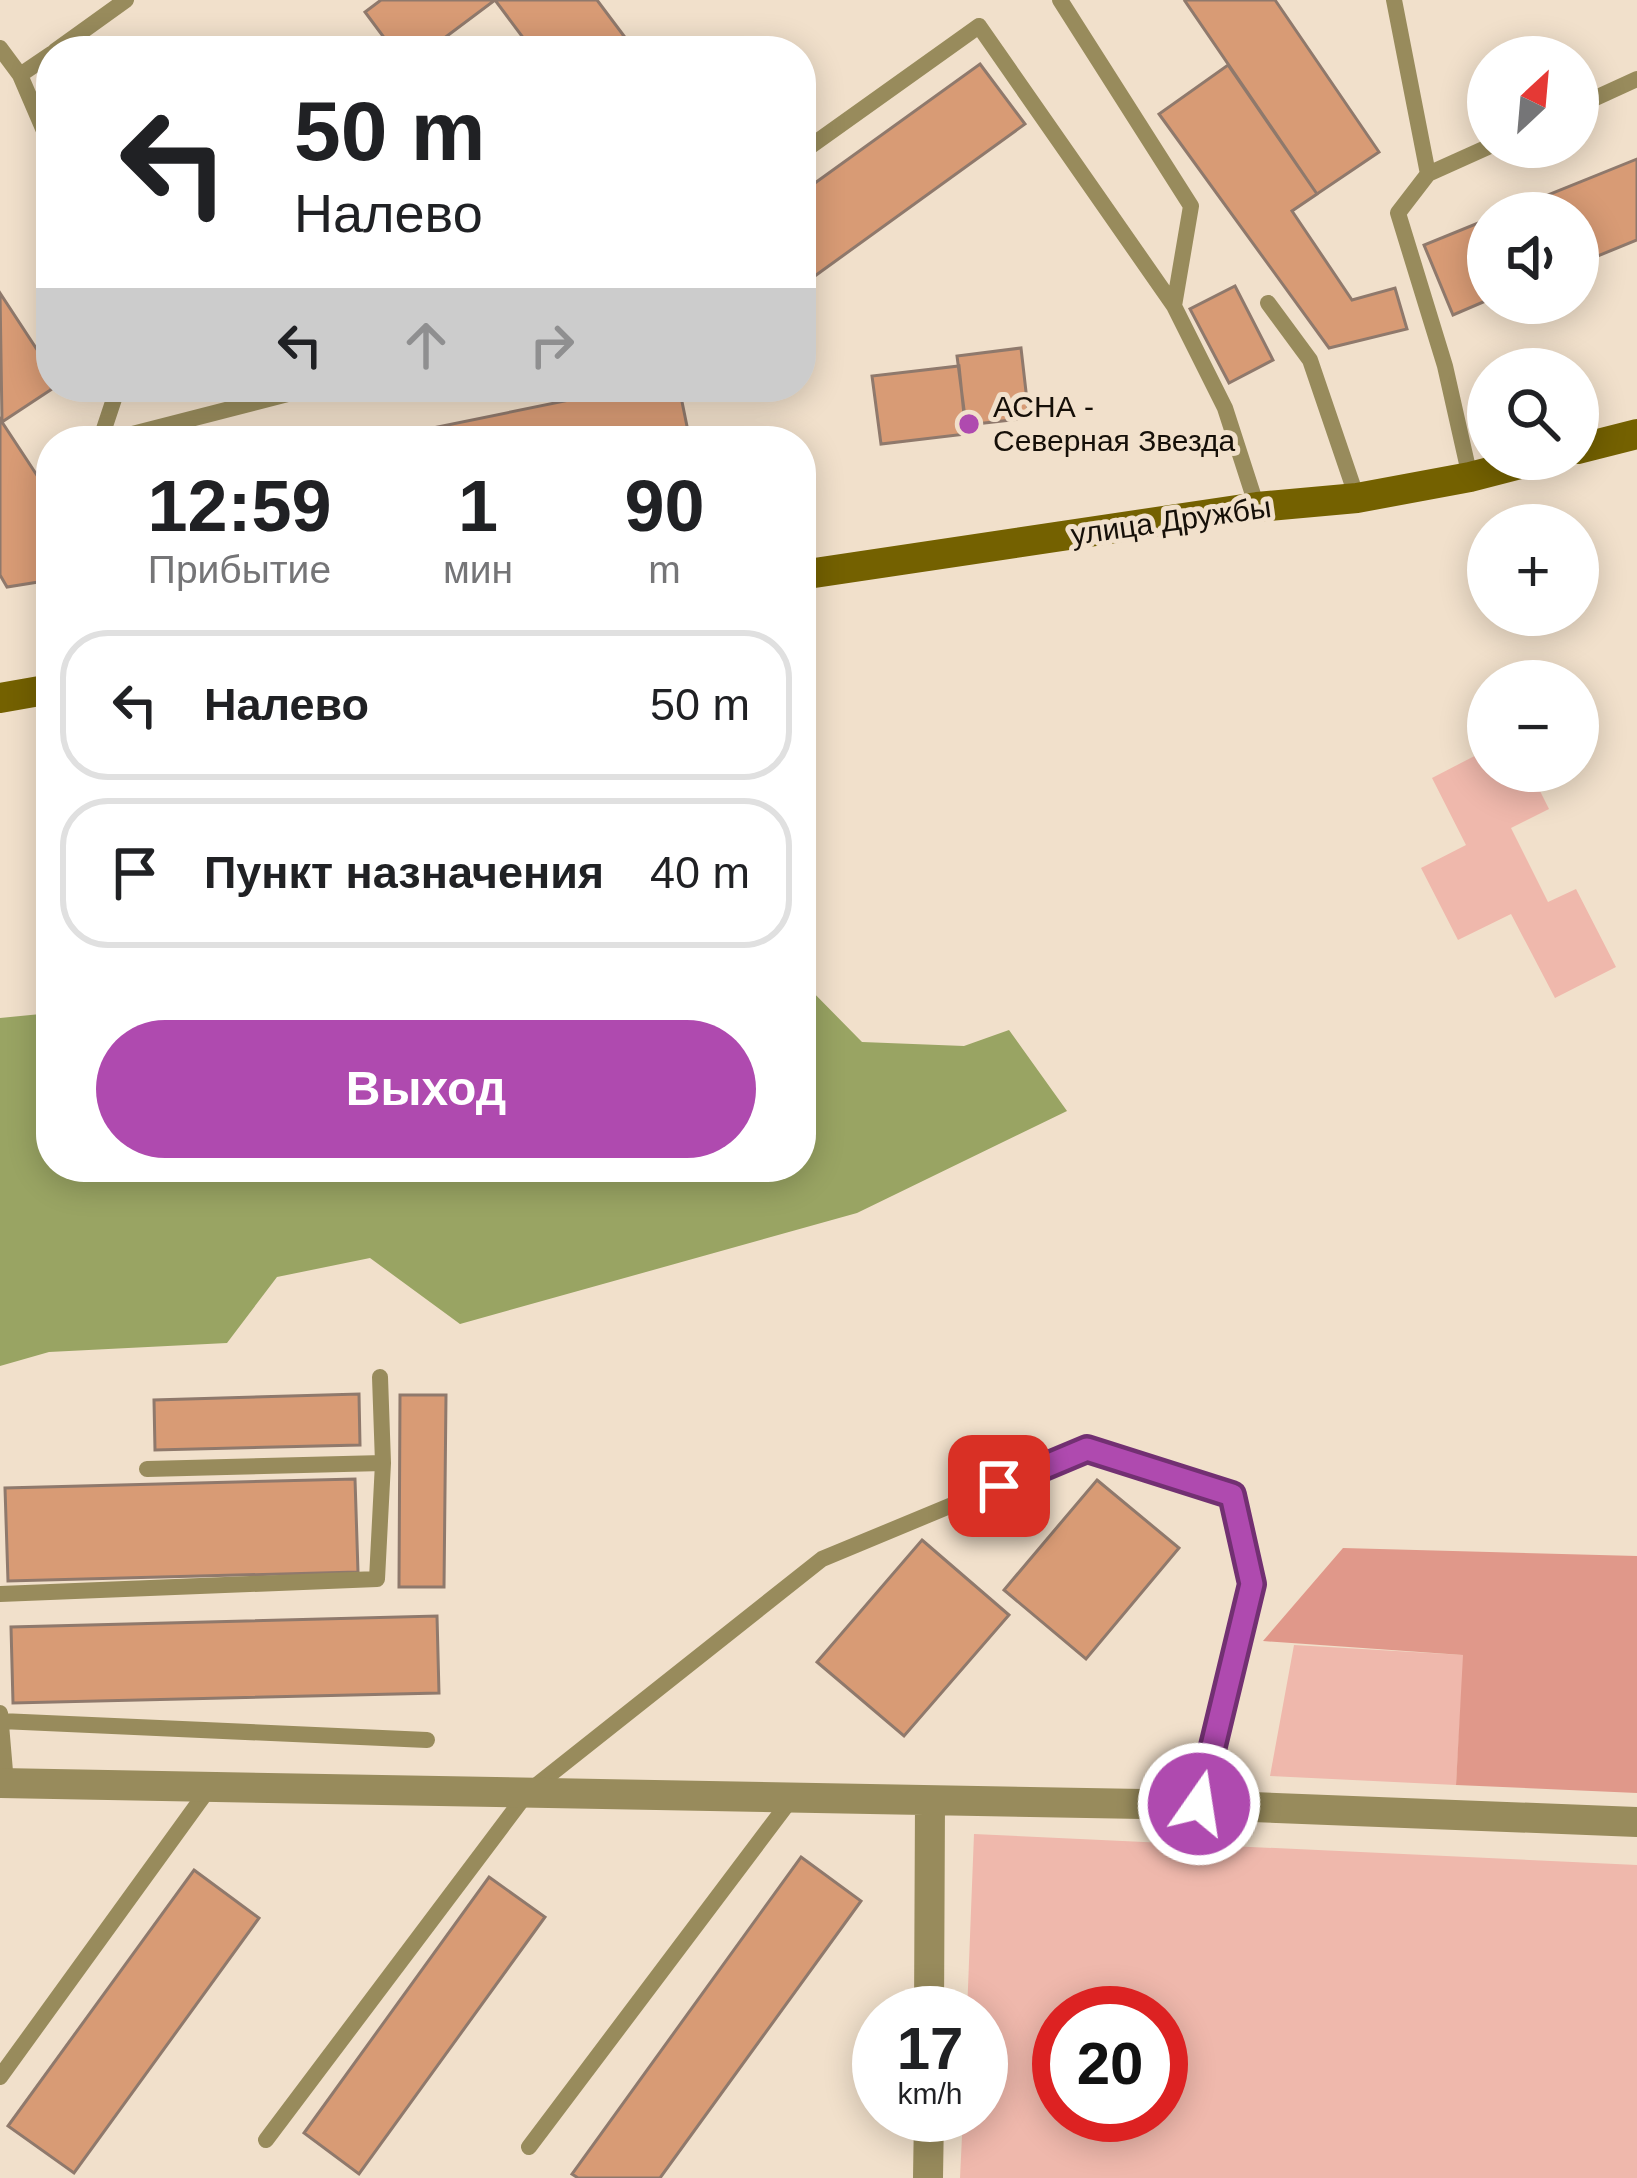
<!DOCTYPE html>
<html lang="ru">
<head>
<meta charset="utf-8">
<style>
  :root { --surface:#fff; --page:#f6f6f6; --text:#202124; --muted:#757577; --line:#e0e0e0; --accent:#af4aaf }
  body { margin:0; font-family:Helvetica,sans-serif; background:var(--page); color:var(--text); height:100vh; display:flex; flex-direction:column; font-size:45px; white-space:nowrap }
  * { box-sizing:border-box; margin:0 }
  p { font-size:39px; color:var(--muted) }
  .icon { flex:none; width:66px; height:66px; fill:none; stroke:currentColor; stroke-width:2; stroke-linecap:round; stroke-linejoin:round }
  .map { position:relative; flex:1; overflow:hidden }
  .side { position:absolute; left:36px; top:426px; width:780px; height:756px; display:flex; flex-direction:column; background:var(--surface); border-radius:48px; box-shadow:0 6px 30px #0003 }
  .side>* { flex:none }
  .hud { position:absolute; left:36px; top:36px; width:780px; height:366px; border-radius:48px; box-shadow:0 6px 30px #0003; background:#fff; color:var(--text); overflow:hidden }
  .needle { width:78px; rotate:26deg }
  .fabs { position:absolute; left:1467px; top:36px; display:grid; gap:24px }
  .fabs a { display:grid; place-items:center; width:132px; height:132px; border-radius:50%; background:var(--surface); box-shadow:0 6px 30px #0003; font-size:60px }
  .speed { position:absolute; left:852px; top:1986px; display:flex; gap:24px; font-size:60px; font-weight:700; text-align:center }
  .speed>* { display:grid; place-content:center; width:156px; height:156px; border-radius:50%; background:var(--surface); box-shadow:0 6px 30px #0003; line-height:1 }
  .speed small { font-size:30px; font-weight:400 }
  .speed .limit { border:18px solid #d22; background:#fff; color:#111 }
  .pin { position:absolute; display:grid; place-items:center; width:102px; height:102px; color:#fff; margin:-51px; border-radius:24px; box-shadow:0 6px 18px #0006 }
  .me { position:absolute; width:132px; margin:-66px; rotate:13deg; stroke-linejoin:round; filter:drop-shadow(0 0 9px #0008) }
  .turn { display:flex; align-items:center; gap:42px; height:252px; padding:0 60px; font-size:54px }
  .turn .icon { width:156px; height:156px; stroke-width:2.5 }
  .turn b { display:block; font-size:84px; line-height:102px }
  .lanes { display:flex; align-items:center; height:114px; padding:0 60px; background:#0003; justify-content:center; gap:60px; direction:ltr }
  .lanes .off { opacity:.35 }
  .eta { display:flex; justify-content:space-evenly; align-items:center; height:204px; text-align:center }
  .eta b { font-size:72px; font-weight:600; line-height:84px }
  .button { display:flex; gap:24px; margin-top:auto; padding:24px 60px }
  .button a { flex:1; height:138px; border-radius:72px; background:var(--accent); color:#fff; font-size:48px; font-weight:600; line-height:138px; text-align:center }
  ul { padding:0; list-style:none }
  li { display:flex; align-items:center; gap:36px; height:150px; margin:0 24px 18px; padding:0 36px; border:6px solid var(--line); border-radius:48px }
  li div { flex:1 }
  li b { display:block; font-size:45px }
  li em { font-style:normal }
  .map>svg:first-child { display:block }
  .green { fill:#efb8ac; fill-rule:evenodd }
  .forest { fill:#e0988a }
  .water { fill:#99a463 }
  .building { fill:#d89b75; stroke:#8f796c; stroke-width:3 }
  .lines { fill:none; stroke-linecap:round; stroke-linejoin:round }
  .lane { stroke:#988b5c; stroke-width:16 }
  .street { stroke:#988b5c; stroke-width:30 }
  .secondary { stroke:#746100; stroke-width:30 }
  .route-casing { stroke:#723072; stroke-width:30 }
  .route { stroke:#af4aaf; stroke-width:21 }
  .poi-dot { fill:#af4aaf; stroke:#f1e0cb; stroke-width:4.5 }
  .labels { text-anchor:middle; stroke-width:10; stroke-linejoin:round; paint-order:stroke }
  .poi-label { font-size:30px; fill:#150f08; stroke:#f1e0cb; text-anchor:start }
  .street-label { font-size:30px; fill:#150f08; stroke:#f1e0cb }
</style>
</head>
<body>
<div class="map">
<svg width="1637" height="2178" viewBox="0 0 1637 2178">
  <rect width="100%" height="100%" fill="#f1e0cb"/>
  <path class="green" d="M1488 749V771H1530L1549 809 1511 828 1548 902 1576 889 1616 967 1555 998 1511 914 1458 940 1421 868 1466 845 1432 778Z
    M1294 1645 1464 1655 1456 1785 1270 1776Z
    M974 1834 1637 1865V2178H960L963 2115H981V2013H967ZM1059 2013H1161V2115H1059Z"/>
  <path class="forest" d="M1343 1548 1637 1556V1793L1456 1785 1463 1655 1263 1641Z"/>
  <path class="water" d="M801 980 862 1042 964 1046 1009 1030 1067 1111 857 1213 460 1324 370 1258 277 1277 227 1343 49 1352 0 1366V1018L51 1013V1167H801Z"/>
  <path class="building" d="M381 0H597L624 36 603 51H533L495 0 427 51H394L365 12Z
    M1187 0H1275L1379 152 1317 194 1185 1Z
    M980 64 1025 124 801 286V193Z
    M1228 65 1317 194 1292 211 1352 300 1395 288 1407 329 1329 348 1159 114Z
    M1637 159V240L1578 264V213H1503Z
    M1488 219V300L1453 315 1424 245Z
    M1235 286 1273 360 1229 383 1190 309Z
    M0 293 51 371V387H55L2 422Z
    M1021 348 1029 418 966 425 957 356Z
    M959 366 966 434 881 444 872 376Z
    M633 387H679L690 441H369Z
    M0 419 48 492H51V580L7 587 0 575Z
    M359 1394 360 1445 155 1450 154 1400Z
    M400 1395H446L444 1587H399Z
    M355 1479 358 1572 8 1581 5 1488Z
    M1097 1480 1179 1548 1086 1659 1004 1590Z
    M922 1540 1009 1615 904 1736 817 1662Z
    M437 1616 439 1693 13 1703 11 1627Z
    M801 1857 861 1901 660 2178H578L572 2174Z
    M194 1870 259 1918 74 2173 8 2126Z
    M489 1877 545 1917 359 2174 304 2133Z"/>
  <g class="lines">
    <path class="lane" d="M1060 0 1191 206 1174 306 1225 408 1257 507
      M1394 0 1428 174 1398 213 1445 366 1470 477
      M0 48 20 75
      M55 51 126 0
      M51 54 20 75 51 147
      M1578 106 1637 79
      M801 153 979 26 1174 306
      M1428 174 1488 147
      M1268 303 1310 360 1357 498
      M100 441 118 387
      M105 441 315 387
      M147 1469 383 1463
      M0 1594 377 1579 383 1463 380 1377
      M0 1713 6 1783
      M1 1721 427 1740
      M0 2077 210 1787
      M266 2140 528 1792 822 1559 1087 1449 1232 1495 1252 1584 1199 1805
      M529 2147 792 1798"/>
    <path class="street" d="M0 1783 1199 1805 1637 1822
      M929 2013 930 1802
      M928 2178 929 2115"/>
    <path class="secondary" d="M1578 449 1637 434
      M801 575 1257 507 1357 498 1470 477 1539 459
      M0 698 51 689"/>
  </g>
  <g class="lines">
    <g class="route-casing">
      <path id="route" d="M999 1486 1087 1449 1232 1495 1252 1584 1199 1804"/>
    </g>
    <use href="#route" class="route"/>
  </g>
  <circle class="poi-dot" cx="969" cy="424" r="12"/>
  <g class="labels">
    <g class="poi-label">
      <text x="993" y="417">АСНА -<tspan x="993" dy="34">Северная Звезда</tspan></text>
    </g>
    <g class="street-label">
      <text transform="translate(1171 521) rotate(-8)" y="10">улица Дружбы</text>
    </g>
  </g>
</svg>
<div class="fabs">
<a><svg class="needle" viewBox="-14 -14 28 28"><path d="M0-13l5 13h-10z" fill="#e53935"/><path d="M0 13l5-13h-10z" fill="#757577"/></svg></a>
<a><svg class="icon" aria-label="sound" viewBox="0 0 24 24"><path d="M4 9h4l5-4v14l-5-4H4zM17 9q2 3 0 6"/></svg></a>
<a><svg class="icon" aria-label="search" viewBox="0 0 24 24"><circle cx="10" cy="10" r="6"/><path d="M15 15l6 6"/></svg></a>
<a>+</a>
<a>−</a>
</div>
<div class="speed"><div>17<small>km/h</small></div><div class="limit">20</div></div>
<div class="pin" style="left:999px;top:1486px;background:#d93025"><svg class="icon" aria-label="arrive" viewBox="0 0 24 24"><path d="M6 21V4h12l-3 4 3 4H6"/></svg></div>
<svg class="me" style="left:1199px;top:1804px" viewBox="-20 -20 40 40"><circle r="17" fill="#af4aaf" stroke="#fff" stroke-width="3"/><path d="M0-11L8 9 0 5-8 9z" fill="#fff"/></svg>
<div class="hud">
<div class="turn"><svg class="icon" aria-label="left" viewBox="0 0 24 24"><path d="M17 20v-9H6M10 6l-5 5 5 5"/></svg><div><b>50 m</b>Налево</div></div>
<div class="lanes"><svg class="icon" aria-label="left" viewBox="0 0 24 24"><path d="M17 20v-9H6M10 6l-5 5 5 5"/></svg><svg class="icon off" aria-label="ahead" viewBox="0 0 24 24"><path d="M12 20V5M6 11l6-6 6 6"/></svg><svg class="icon off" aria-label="right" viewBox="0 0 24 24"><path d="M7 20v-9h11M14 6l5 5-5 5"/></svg></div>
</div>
<section class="side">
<div class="eta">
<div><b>12:59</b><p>Прибытие</p></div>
<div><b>1</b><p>мин</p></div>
<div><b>90</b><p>m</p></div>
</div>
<ul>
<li><svg class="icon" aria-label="left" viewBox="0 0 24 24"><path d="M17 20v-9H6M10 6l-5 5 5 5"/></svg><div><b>Налево</b></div><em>50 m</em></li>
<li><svg class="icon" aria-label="arrive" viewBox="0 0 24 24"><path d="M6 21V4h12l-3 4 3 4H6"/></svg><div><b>Пункт назначения</b></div><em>40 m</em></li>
</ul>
<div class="button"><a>Выход</a></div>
</section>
</div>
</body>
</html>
